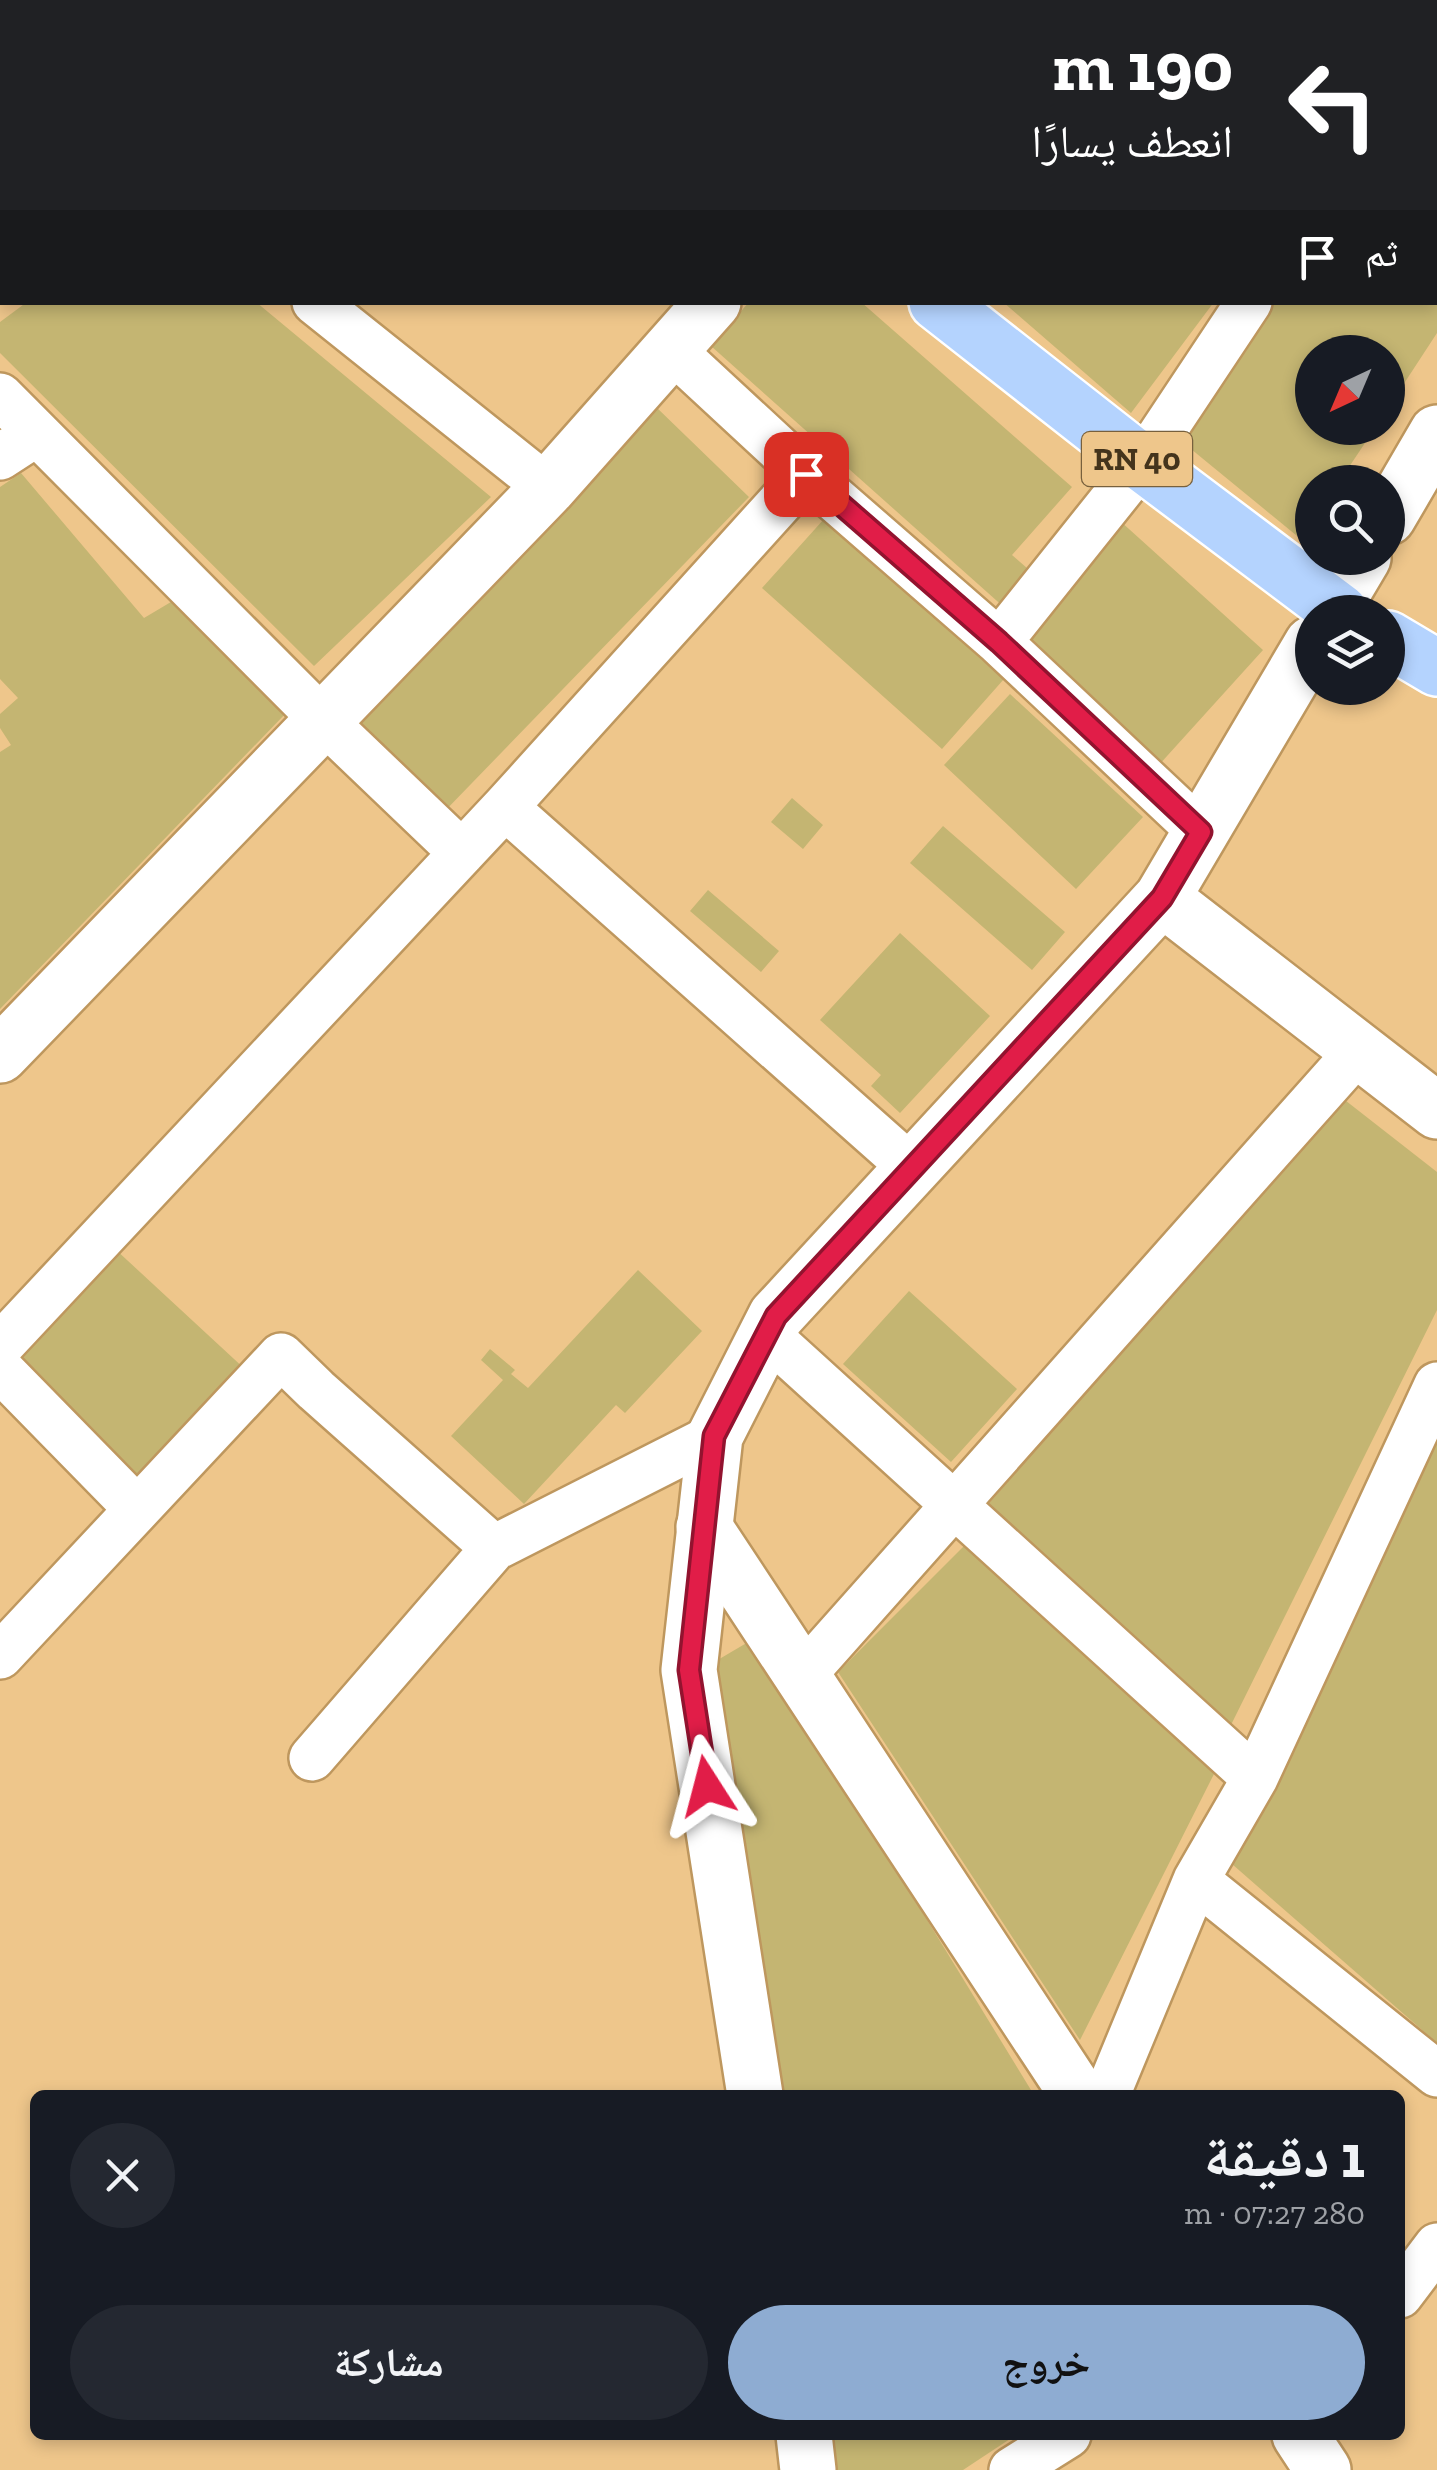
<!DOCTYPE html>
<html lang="ar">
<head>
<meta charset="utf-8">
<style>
  :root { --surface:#171b24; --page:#242831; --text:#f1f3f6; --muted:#9ea1a6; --accent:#8eacd2 }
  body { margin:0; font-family:"Zilla Slab","Noto Naskh Arabic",serif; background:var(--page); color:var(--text); direction:rtl; height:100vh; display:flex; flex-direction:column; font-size:38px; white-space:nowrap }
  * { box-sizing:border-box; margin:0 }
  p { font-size:32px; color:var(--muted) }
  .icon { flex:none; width:55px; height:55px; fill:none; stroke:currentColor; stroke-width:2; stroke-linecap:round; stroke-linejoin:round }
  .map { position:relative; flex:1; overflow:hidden; direction:ltr }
  .side { position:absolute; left:30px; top:2090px; width:1375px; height:350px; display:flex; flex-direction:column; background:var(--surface); border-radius:15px; box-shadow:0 5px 15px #0003; direction:rtl }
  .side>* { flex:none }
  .hud { position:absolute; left:0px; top:0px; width:1438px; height:305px; box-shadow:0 5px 15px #0003; direction:rtl; background:#202124; color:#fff; overflow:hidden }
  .needle { width:65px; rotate:224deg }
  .controls { position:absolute; left:1295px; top:335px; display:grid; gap:20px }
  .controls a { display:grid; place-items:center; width:110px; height:110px; border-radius:50%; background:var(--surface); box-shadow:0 5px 15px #0003; font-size:50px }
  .pin { position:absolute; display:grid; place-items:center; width:85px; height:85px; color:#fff; margin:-42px; border-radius:20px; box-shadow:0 5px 15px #0006 }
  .me { position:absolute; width:110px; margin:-55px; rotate:351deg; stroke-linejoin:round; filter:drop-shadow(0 0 8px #0008) }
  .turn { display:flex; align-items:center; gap:35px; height:210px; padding:0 40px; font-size:45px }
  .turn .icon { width:130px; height:130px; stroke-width:2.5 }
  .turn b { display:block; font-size:70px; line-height:85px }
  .then { display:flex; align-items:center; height:95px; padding:0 40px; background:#0003; gap:20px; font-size:38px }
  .round { display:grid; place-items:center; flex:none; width:105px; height:105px; border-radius:52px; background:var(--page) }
  .overview { display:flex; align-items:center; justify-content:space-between; height:170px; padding:0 40px }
  h1 { font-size:60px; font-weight:800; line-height:75px }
  .primary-button { display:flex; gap:20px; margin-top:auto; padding:20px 40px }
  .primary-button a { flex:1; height:115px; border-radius:60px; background:var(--accent); color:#111; font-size:40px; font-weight:800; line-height:115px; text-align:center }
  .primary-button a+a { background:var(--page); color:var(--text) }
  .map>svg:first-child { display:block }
  .building { fill:#c4b572 }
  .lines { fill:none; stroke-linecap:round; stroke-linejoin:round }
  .minor-casing { stroke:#be975e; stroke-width:50 }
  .tertiary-casing { stroke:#be975e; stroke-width:60 }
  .secondary-casing { stroke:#be975e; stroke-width:60 }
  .primary-casing { stroke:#fff; stroke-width:60 }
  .minor { stroke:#fff; stroke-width:45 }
  .tertiary { stroke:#fff; stroke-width:55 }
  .secondary { stroke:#fff; stroke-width:55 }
  .primary { stroke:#b4d3fe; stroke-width:55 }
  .route-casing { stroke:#92132f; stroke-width:25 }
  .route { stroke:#e11d48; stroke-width:18 }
  .labels { text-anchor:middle; stroke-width:8; stroke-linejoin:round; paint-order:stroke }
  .shield { fill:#eec68b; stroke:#77603d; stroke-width:2.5 }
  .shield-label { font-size:32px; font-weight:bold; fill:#44341c }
</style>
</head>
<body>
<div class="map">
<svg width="1437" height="2470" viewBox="0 0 1437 2470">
  <rect width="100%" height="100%" fill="#eec68b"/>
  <path class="building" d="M27 302H256L491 497 314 666 0 353V322Z
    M749 302H861L1072 487 1012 555 1035 575 1006 609 711 346Z
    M1003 302H1214L1131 413Z
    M1267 302H1437V333L1388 408V352H1312V428H1375L1339 482H1312V523L1302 540 1180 440Z
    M655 406 749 497 441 815 353 729Z
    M21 473 144 618 176 599 288 711 0 1009V752L11 745 0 728V714L18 698 0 679V487Z
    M824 519 1004 679 942 749 762 588Z
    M1119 520 1263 650 1158 766 1015 636Z
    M1010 694 1143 817 1076 889 944 765Z
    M792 798 823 825 803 849 771 822Z
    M943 826 1065 932 1032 970 910 863Z
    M708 890 779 951 761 972 690 911Z
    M900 933 990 1016 900 1113 871 1086 881 1075 820 1020Z
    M1341 1097 1437 1172V1310L1226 1735 985 1508Z
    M114 1248 247 1371 135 1494 3 1363Z
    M638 1270 702 1331 625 1413 616 1405 524 1504 451 1436 503 1380 481 1360 490 1349 515 1370 511 1374 528 1388Z
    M909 1291 1017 1389 951 1462 843 1364Z
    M1437 1419V2043L1224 1857Z
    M967 1543 1216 1770 1080 2040 838 1672Z
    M755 1638 1034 2095H782L716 1661Z
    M825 2435H1016L963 2470H827Z"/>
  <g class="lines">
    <g class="minor-casing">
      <path id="minor" d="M1141 0 1144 2
        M134 2 136 0
        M1394 2 1396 0
        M0 50 2 52
        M0 126 2 124
        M1435 220 1437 221
        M315 302 548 488
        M671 349 806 474 999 642 1201 832
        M0 396 324 721 462 853
        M0 457 37 433
        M999 642 1142 463 1249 302
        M505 807 913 1169
        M766 1334 1255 1778
        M0 1346 505 807 806 474
        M0 1369 137 1509
        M0 1656 281 1356 316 1390 494 1548 715 1436
        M803 1675 1358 1051
        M312 1758 494 1548
        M1196 1880 1437 2074
        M1107 2095 1196 1880 1255 1778 1437 1385
        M1400 2295 1437 2246
        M1012 2470 1068 2435"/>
    </g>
    <g class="tertiary-casing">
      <path id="tertiary" d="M891 2 894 0
        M1162 898 1437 1111
        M0 1055 548 488 713 302
        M704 1527 1078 2095
        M1300 2435 1323 2470"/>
    </g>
    <g class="secondary-casing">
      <path id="secondary" d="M1388 517 1437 433
        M1331 612 1363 558
        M755 2095 689 1670 715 1436 776 1316 1162 898 1312 644
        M804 2435 808 2470"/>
    </g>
    <g class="primary-casing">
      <path id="primary" d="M562 0 565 2
        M937 302 1142 463 1340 612
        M1388 639 1437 668"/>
    </g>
    <use href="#minor" class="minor"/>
    <use href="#tertiary" class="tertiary"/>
    <use href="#secondary" class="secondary"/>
    <use href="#primary" class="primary"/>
  </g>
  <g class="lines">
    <g class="route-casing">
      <path id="route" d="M707 1786 689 1670 714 1436 776 1316 1162 898 1201 832 999 642 806 474"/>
    </g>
    <use href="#route" class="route"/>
  </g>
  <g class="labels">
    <rect class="shield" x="1082" y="432" width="110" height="54" rx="8"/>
    <g class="shield-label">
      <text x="1137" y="470">RN 40</text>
    </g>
  </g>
</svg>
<div class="controls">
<a><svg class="needle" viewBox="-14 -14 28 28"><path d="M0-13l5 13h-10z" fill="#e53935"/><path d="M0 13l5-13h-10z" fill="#9ea1a6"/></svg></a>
<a><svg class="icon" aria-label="search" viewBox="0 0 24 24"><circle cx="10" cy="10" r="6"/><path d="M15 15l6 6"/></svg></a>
<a><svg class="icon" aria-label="layers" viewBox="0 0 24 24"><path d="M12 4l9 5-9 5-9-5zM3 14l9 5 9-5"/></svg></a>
</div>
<div class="pin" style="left:806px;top:474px;background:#d93025"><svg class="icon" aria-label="arrive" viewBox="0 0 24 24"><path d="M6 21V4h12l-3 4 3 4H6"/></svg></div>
<svg class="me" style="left:707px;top:1786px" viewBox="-20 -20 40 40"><path d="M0-17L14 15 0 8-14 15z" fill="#e11d48" stroke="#fff" stroke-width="4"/></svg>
<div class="hud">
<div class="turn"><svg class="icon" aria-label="left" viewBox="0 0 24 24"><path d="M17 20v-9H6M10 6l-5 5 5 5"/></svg><div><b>190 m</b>انعطف يسارًا</div></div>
<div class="then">ثم<svg class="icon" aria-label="arrive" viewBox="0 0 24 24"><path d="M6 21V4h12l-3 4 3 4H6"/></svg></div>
</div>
<section class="side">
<div class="overview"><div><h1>1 دقيقة</h1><p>280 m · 07:27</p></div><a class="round"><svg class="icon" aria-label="close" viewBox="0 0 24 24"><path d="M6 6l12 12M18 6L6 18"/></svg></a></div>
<div class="primary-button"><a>خروج</a><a>مشاركة</a></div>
</section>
</div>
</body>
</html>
